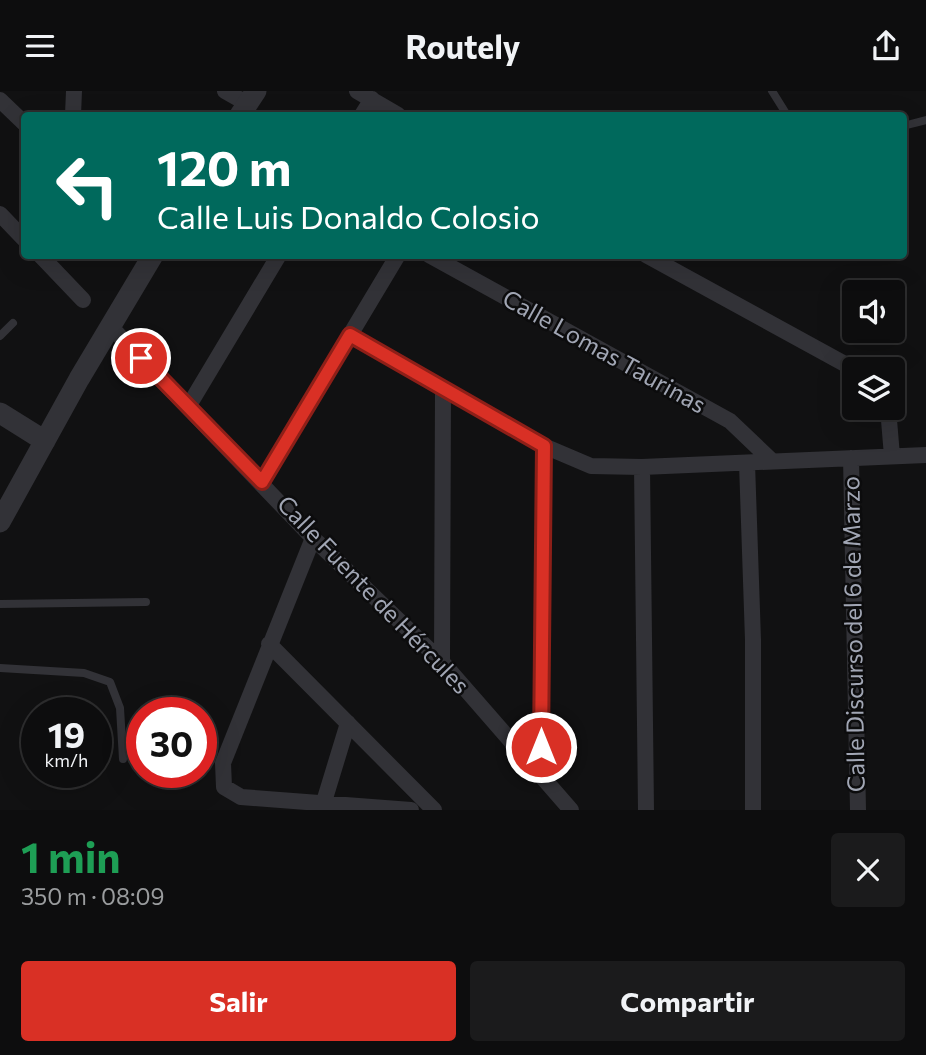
<!DOCTYPE html>
<html lang="es">
<head>
<meta charset="utf-8">
<style>
  :root { --surface:#0d0d0e; --page:#1b1b1c; --text:#f1f3f6; --muted:#9a9c9e; --line:#2d2d2e; --accent:#d93025 }
  body { margin:0; font-family:Commissioner,sans-serif; background:var(--page); color:var(--text); height:100vh; display:flex; flex-direction:column; font-size:26px; white-space:nowrap }
  * { box-sizing:border-box; margin:0 }
  p { font-size:23px; color:var(--muted) }
  .icon { flex:none; width:38px; height:38px; fill:none; stroke:currentColor; stroke-width:2; stroke-linecap:round; stroke-linejoin:round }
  .map { position:relative; height:719px; overflow:hidden }
  .sheet { display:flex; flex-direction:column; background:var(--surface); flex:1 }
  .sheet>* { flex:none }
  .banner { position:absolute; left:21px; top:21px; width:886px; height:147px; border-radius:7px; box-shadow:0 7px 28px #0002,0 0 0 2px var(--line); background:#00695c; color:#fff; overflow:hidden }
  .fabs { position:absolute; left:842px; top:189px; display:grid; gap:14px }
  .fabs a { display:grid; place-items:center; width:63px; height:63px; border-radius:7px; background:var(--surface); box-shadow:0 7px 28px #0002,0 0 0 2px var(--line); font-size:35px }
  .speed { position:absolute; left:21px; top:606px; display:flex; gap:14px; font-size:35px; font-weight:700; text-align:center }
  .speed>* { display:grid; place-content:center; width:91px; height:91px; border-radius:50%; background:var(--surface); box-shadow:0 7px 28px #0002,0 0 0 2px var(--line); line-height:1 }
  .speed small { font-size:18px; font-weight:400 }
  .speed .limit { border:10px solid #d22; background:#fff; color:#111 }
  .pin { position:absolute; display:grid; place-items:center; width:60px; height:60px; color:#fff; margin:-30px; border:4px solid #fff; border-radius:50%; box-shadow:0 2px 7px #0007 }
  .me { position:absolute; width:77px; margin:-38px; rotate:0deg; stroke-linejoin:round; filter:drop-shadow(0 0 5px #0008) }
  .turn { display:flex; align-items:center; gap:24px; height:147px; padding:0 21px; font-size:32px }
  .turn .icon { width:91px; height:91px; stroke-width:2.5 }
  .turn b { display:block; font-size:49px; line-height:60px }
  .round { display:grid; place-items:center; flex:none; width:74px; height:74px; border-radius:7px; background:var(--page) }
  .summary { display:flex; align-items:center; justify-content:space-between; height:119px; padding:0 21px }
  h1 { font-size:42px; font-weight:700; line-height:52px; color:#1e9e55 }
  .primary-button { display:flex; gap:14px; margin-top:auto; padding:14px 21px }
  .primary-button a { flex:1; height:80px; border-radius:7px; background:var(--accent); color:#fff; font-size:28px; font-weight:700; line-height:80px; text-align:center }
  .primary-button a+a { background:var(--page); color:var(--text) }
  header { display:flex; justify-content:space-between; align-items:center; height:91px; padding:0 21px; background:var(--surface); font-size:32px; font-weight:700 }
  .map>svg:first-child { display:block }
  .lines { fill:none; stroke-linecap:round; stroke-linejoin:round }
  .service { stroke:#323237; stroke-width:8 }
  .minor { stroke:#323237; stroke-width:16 }
  .tertiary { stroke:#323237; stroke-width:21 }
  .route-casing { stroke:#8d1f18; stroke-width:18 }
  .route { stroke:#d93025; stroke-width:12 }
  .labels { text-anchor:middle; stroke-width:5; stroke-linejoin:round; paint-order:stroke }
  .street-label { font-size:24px; fill:#a1a6b4; stroke:#0c0c0d }
</style>
</head>
<body>
<header><svg class="icon" aria-label="menu" viewBox="0 0 24 24"><path d="M4 6h16M4 12h16M4 18h16"/></svg>Routely<svg class="icon" aria-label="share" viewBox="0 0 24 24"><path d="M12 15V3M7 8l5-5 5 5M5 13v7h14v-7"/></svg></header>
<div class="map">
<svg width="926" height="719" viewBox="0 0 926 719">
  <rect width="100%" height="100%" fill="#111112"/>
  <g class="lines">
    <path class="service" d="M772 0 787 24
      M903 35 926 29
      M0 245 13 232
      M0 513 146 511
      M0 577 84 582 110 591 120 617 123 668"/>
    <path class="minor" d="M225 0 248 13
      M357 0 398 24
      M0 9 24 32
      M73 24 74 0
      M362 24 372 8
      M0 123 24 148
      M40 164 83 209
      M429 164 730 330 771 369
      M646 164 854 278
      M110 235 313 447 442 571 571 719
      M350 244 544 355 591 375 642 376 926 364
      M188 316 279 164
      M888 317 892 365
      M851 367 858 719
      M747 372 753 549V719
      M642 376 646 719
      M262 391 398 164
      M313 447 223 672 224 696 241 706 411 719
      M269 553 434 719
      M442 571 443 299
      M541 683 544 355
      M323 714 348 632"/>
    <path class="tertiary" d="M240 24 256 0
      M0 322 45 350
      M0 431 79 288 153 164"/>
  </g>
  <g class="lines">
    <g class="route-casing">
      <path id="route" d="M141 267 262 391 350 244 544 355 541 656"/>
    </g>
    <use href="#route" class="route"/>
  </g>
  <g class="labels">
    <g class="street-label">
      <text transform="translate(604 261) rotate(29)" y="8">Calle Lomas Taurinas</text>
      <text transform="translate(373 504) rotate(46)" y="8">Calle Fuente de Hércules</text>
      <text transform="translate(854 543) rotate(-91)" y="8">Calle Discurso del 6 de Marzo</text>
    </g>
  </g>
</svg>
<div class="fabs">
<a><svg class="icon" aria-label="sound" viewBox="0 0 24 24"><path d="M4 9h4l5-4v14l-5-4H4zM17 9q2 3 0 6"/></svg></a>
<a><svg class="icon" aria-label="layers" viewBox="0 0 24 24"><path d="M12 4l9 5-9 5-9-5zM3 14l9 5 9-5"/></svg></a>
</div>
<div class="speed"><div>19<small>km/h</small></div><div class="limit">30</div></div>
<div class="pin" style="left:141px;top:267px;background:#d93025"><svg class="icon" aria-label="arrive" viewBox="0 0 24 24"><path d="M6 21V4h12l-3 4 3 4H6"/></svg></div>
<svg class="me" style="left:541px;top:656px" viewBox="-20 -20 40 40"><circle r="17" fill="#d93025" stroke="#fff" stroke-width="3"/><path d="M0-11L8 9 0 5-8 9z" fill="#fff"/></svg>
<div class="banner">
<div class="turn"><svg class="icon" aria-label="left" viewBox="0 0 24 24"><path d="M17 20v-9H6M10 6l-5 5 5 5"/></svg><div><b>120 m</b>Calle Luis Donaldo Colosio</div></div>
</div>
</div>
<section class="sheet">
<div class="summary"><div><h1>1 min</h1><p>350 m · 08:09</p></div><a class="round"><svg class="icon" aria-label="close" viewBox="0 0 24 24"><path d="M6 6l12 12M18 6L6 18"/></svg></a></div>
<div class="primary-button"><a>Salir</a><a>Compartir</a></div>
</section>
</body>
</html>
